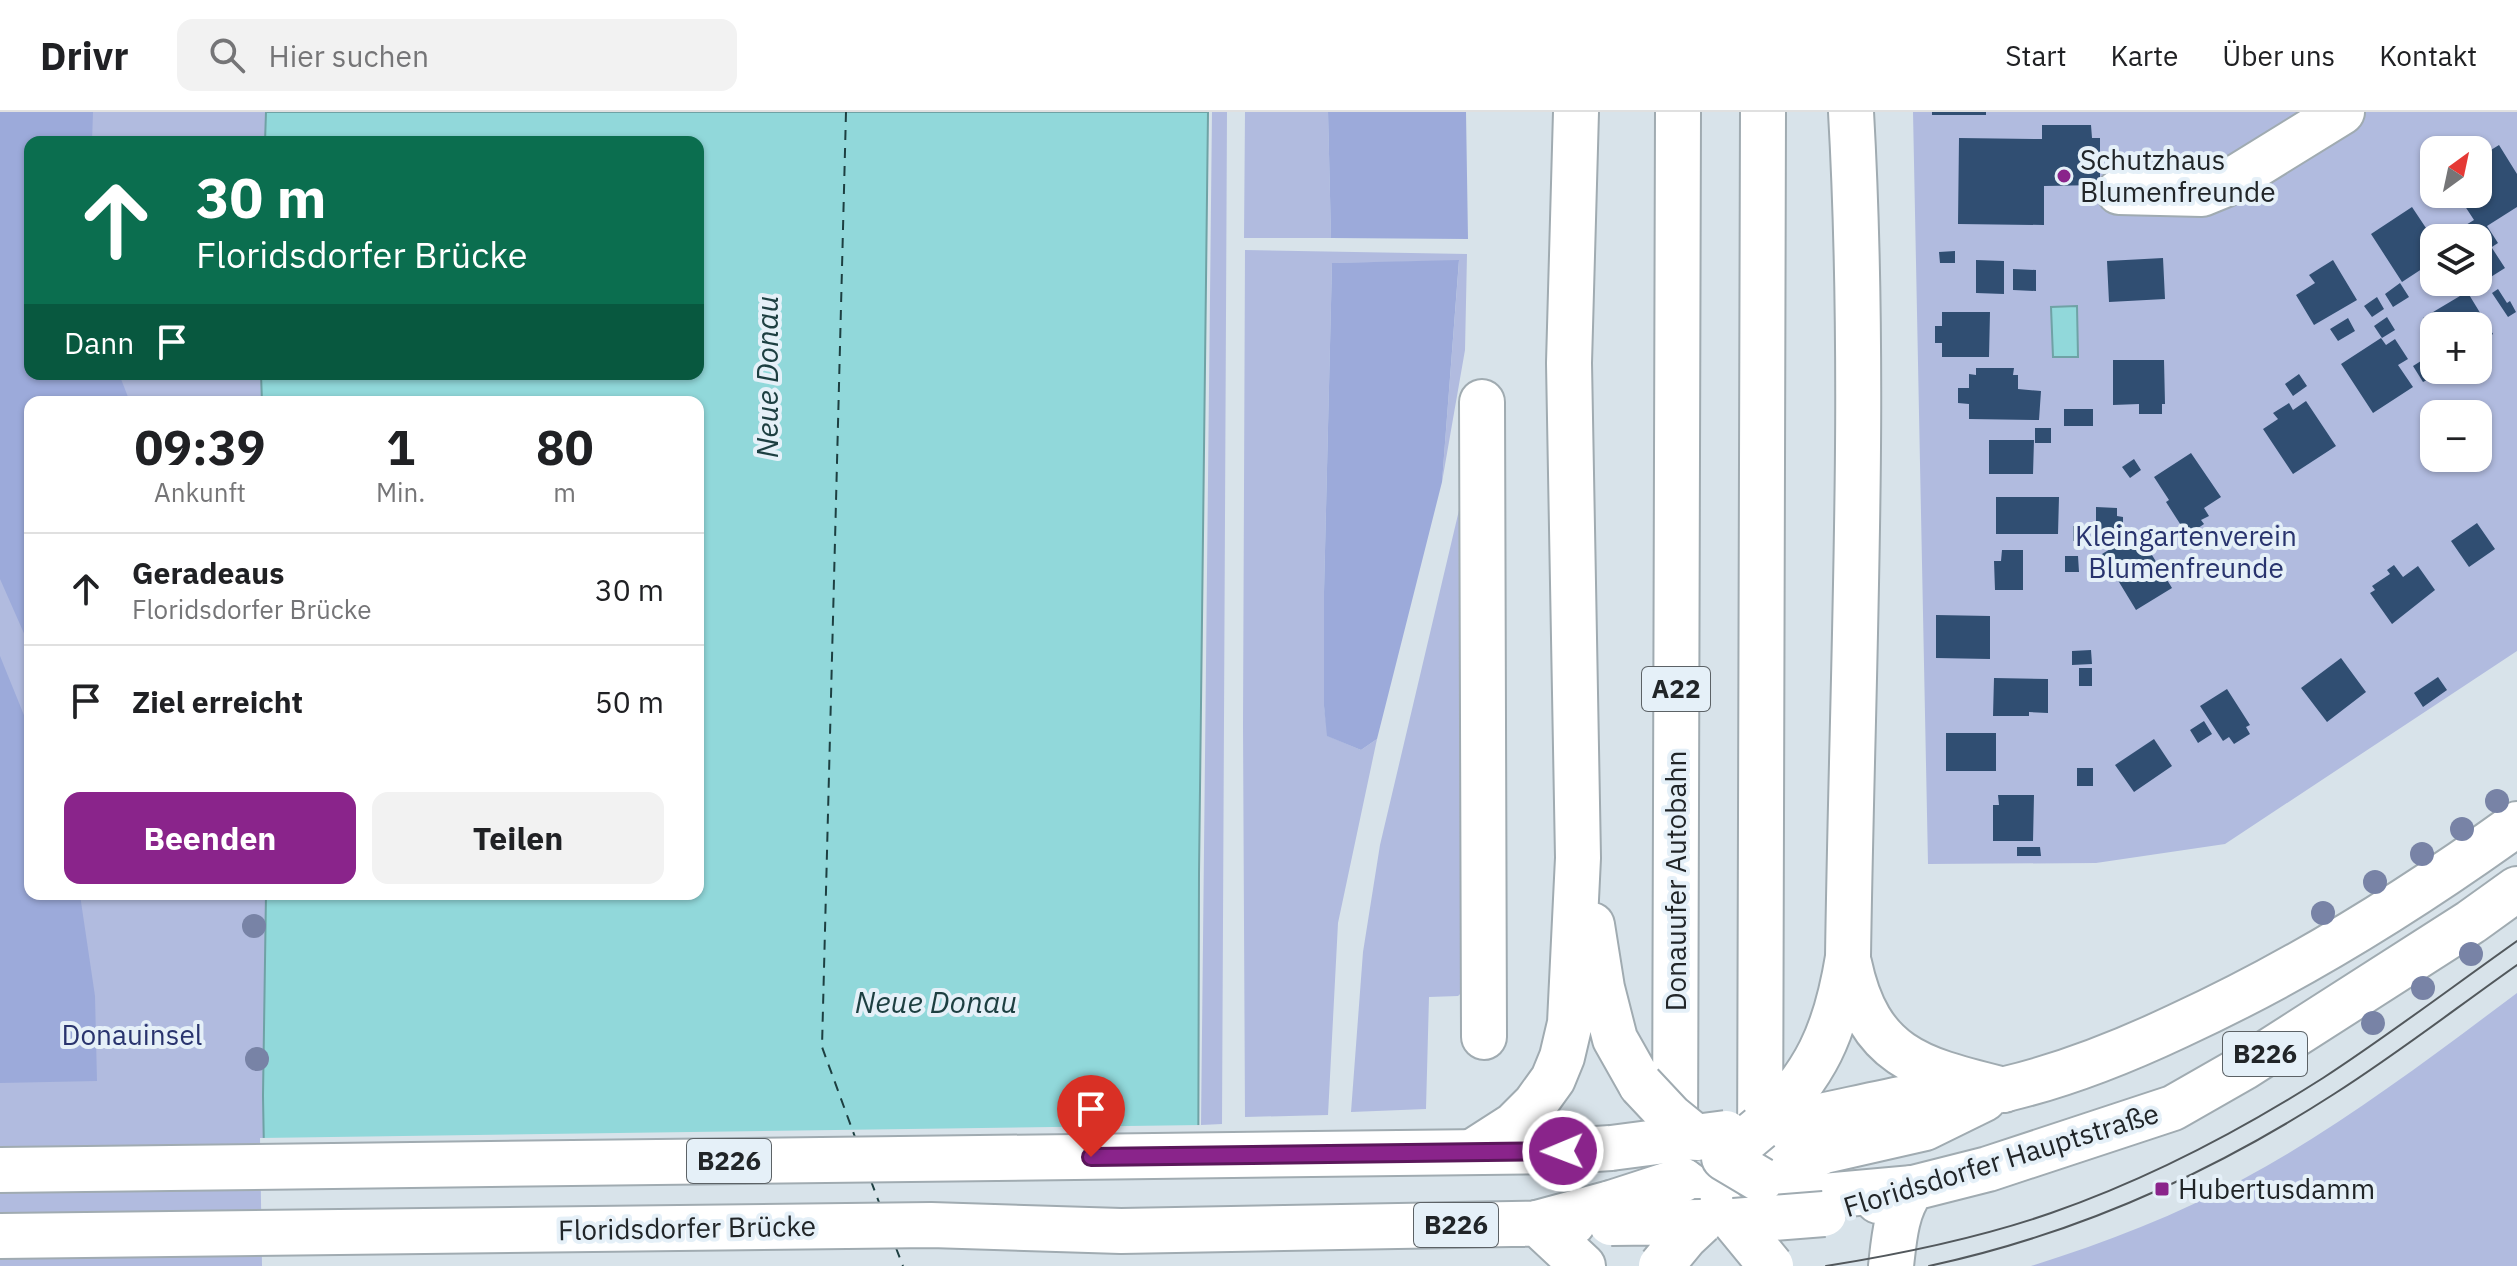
<!DOCTYPE html>
<html lang="de">
<head>
<meta charset="utf-8">
<style>
  :root { --surface:#fff; --page:#f2f2f2; --text:#202124; --muted:#757577; --line:#e0e0e0; --accent:#8a248b }
  body { margin:0; font-family:"IBM Plex Sans",sans-serif; background:var(--page); color:var(--text); height:100vh; display:flex; flex-direction:column; font-size:30px; white-space:nowrap }
  * { box-sizing:border-box; margin:0 }
  p { font-size:26px; color:var(--muted) }
  .icon { flex:none; width:44px; height:44px; fill:none; stroke:currentColor; stroke-width:2; stroke-linecap:round; stroke-linejoin:round }
  .map { position:relative; flex:1; overflow:hidden }
  .drawer { position:absolute; left:24px; top:284px; width:680px; height:504px; display:flex; flex-direction:column; background:var(--surface); border-radius:16px; box-shadow:0 2px 6px #0004 }
  .drawer>* { flex:none }
  .banner { position:absolute; left:24px; top:24px; width:680px; height:244px; border-radius:16px; box-shadow:0 2px 6px #0004; background:#0b6e4f; color:#fff; overflow:hidden }
  .needle { width:52px; rotate:33deg }
  .fabs { position:absolute; left:2420px; top:24px; display:grid; gap:16px }
  .fabs a { display:grid; place-items:center; width:72px; height:72px; border-radius:16px; background:var(--surface); box-shadow:0 2px 6px #0004; font-size:40px }
  .pin { position:absolute; display:grid; place-items:center; width:68px; height:68px; color:#fff; margin:-82px -34px; border-radius:50% 50% 50% 0; rotate:-45deg; box-shadow:0 0 8px #0007 }
  .pin .icon { rotate:45deg }
  .me { position:absolute; width:88px; margin:-44px; rotate:269deg; stroke-linejoin:round; filter:drop-shadow(0 0 6px #0008) }
  .turn { display:flex; align-items:center; gap:28px; height:168px; padding:0 40px; font-size:36px }
  .turn .icon { width:104px; height:104px; stroke-width:2.5 }
  .turn b { display:block; font-size:56px; line-height:68px }
  .then { display:flex; align-items:center; height:76px; padding:0 40px; background:#0003; gap:16px; font-size:30px }
  .eta { display:flex; justify-content:space-evenly; align-items:center; height:136px; text-align:center }
  .eta b { font-size:48px; font-weight:700; line-height:56px }
  .action { display:flex; gap:16px; margin-top:auto; padding:16px 40px }
  .action a { flex:1; height:92px; border-radius:16px; background:var(--accent); color:#fff; font-size:32px; font-weight:700; line-height:92px; text-align:center }
  .action a+a { background:var(--page); color:var(--text) }
  ul { padding:0; list-style:none }
  li { display:flex; align-items:center; gap:24px; height:112px; padding:0 40px; border-top:2px solid var(--line) }
  li div { flex:1 }
  li b { display:block; font-size:30px }
  li em { font-style:normal }
  header { display:flex; align-items:center; gap:48px; box-sizing:border-box; height:112px; padding:0 40px; background:var(--surface); border-bottom:2px solid var(--line) }
  header strong { font-size:38px }
  nav { display:flex; gap:44px; margin-inline-start:auto; font-size:28px }
  .search { width:560px; height:72px; background:var(--page); display:flex; align-items:center; gap:20px; box-sizing:border-box; padding:0 28px; border-radius:16px; color:var(--muted); font-size:30px }
  .map>svg:first-child { display:block }
  .green { fill:#b1bbdf; fill-rule:evenodd }
  .forest { fill:#9caada }
  .water { fill:#91d8da; stroke:#6fa2a5; stroke-width:2 }
  .pier { fill:#d8e3ea }
  .lines { fill:none; stroke-linecap:round; stroke-linejoin:round }
  .ferry { stroke:#1d3f41; stroke-width:2; stroke-dasharray:10 8; stroke-linecap:butt }
  .building { fill:#304e72 }
  .minor-casing { stroke:#a0abb1; stroke-width:48 }
  .major-casing { stroke:#a0abb1; stroke-width:48 }
  .highway-casing { stroke:#a0abb1; stroke-width:48 }
  .minor { stroke:#fff; stroke-width:44 }
  .major { stroke:#fff; stroke-width:44 }
  .highway { stroke:#fff; stroke-width:44 }
  .tram { stroke:#52585c; stroke-width:2 }
  .major-bridge-casing { stroke:#a0abb1; stroke-width:48; stroke-linecap:butt }
  .highway-bridge-casing { stroke:#a0abb1; stroke-width:48; stroke-linecap:butt }
  .major-bridge { stroke:#fff; stroke-width:44 }
  .highway-bridge { stroke:#fff; stroke-width:44 }
  .tree { fill:#7883a6 }
  .route-casing { stroke:#5a175a; stroke-width:20 }
  .route { stroke:#8a248b; stroke-width:14 }
  .poi-dot { fill:#8a248b; stroke:#e5f0f8; stroke-width:3 }
  .labels { text-anchor:middle; stroke-width:8; stroke-linejoin:round; paint-order:stroke }
  .shield { fill:#e5f0f8; stroke:#5c6266; stroke-width:2 }
  .shield-label { font-size:26px; font-weight:bold; fill:#212528 }
  .poi-label { font-size:28px; fill:#212528; stroke:#e5f0f8; text-anchor:start }
  .park-label { font-size:28px; fill:#29346e; stroke:#e5f0f8 }
  .street-label { font-size:28px; fill:#212528; stroke:#e5f0f8 }
  .water-label { font-size:30px; font-style:italic; fill:#1d3f41; stroke:#e5f0f8 }
</style>
</head>
<body>
<header>
<strong>Drivr</strong>
<div class="search"><svg class="icon" aria-label="search" viewBox="0 0 24 24"><circle cx="10" cy="10" r="6"/><path d="M15 15l6 6"/></svg>Hier suchen</div>
<nav><a>Start</a><a>Karte</a><a>Über uns</a><a>Kontakt</a></nav>
</header>
<div class="map">
<svg width="2517" height="1154" viewBox="0 0 2517 1154">
  <rect width="100%" height="100%" fill="#d8e3ea"/>
  <path class="green" d="M0 0H266L265 30H30V262H261L262 290H30V782H266L263 984 266 1154H0Z
    M1212 0H1227L1222 1012 1201 1013Z
    M1245 0H1328L1331 126H1244Z
    M1913 0H2517V539L2225 732 2096 751 1928 752ZM2434 38H2478V82H2434ZM2434 126H2478V170H2434ZM2434 214H2478V258H2434ZM2434 302H2478V346H2434Z
    M1245 138 1467 142 1465 238 1442 370 1459 149 1332 151 1324 480V594L1328 624 1361 638 1377 627 1338 811 1328 1003 1245 1005 1243 614Z
    M1460 394 1470 395 1471 872 1458 884 1429 885 1426 997 1351 1000 1363 840 1380 733Z
    M2517 881V1154H2031C2105 1131 2177 1103 2245 1066 2341 1014 2430 946 2517 881Z"/>
  <path class="forest" d="M0 0H93L92 30H30V262H119L130 290H30V535L0 467Z
    M1328 0H1466L1468 127 1331 126Z
    M1459 148 1442 370 1377 627 1361 638 1327 624 1324 594V480L1332 151Z
    M0 544 30 618V782L80 783 95 884 97 969 0 971Z"/>
  <path class="water" d="M266 0H1208L1199 762 1198 1154H266L263 984 266 782H698V290H262L261 262H698V30H265Z
    M2077 194 2078 245H2053L2051 195Z"/>
  <path class="pier" d="M1202 1013V1154H262L260 1026Z"/>
  <g class="lines">
    <path class="ferry" d="M846 0 822 935 855 1025
      M871 1069 880 1093
      M896 1136 903 1154"/>
  </g>
  <path class="building" d="M1932 0H1986V3H1932Z
    M2042 13H2091L2092 26H2100V73L2044 74V113L1958 112 1959 26 2042 27Z
    M2499 33 2517 62V95L2487 114 2498 131 2478 144V126H2460L2456 119 2474 108 2457 82H2478V46Z
    M2412 95 2434 128V149L2402 170 2371 122Z
    M2492 136 2505 156 2486 168 2478 156V146Z
    M1955 139V151H1940L1939 140Z
    M2163 146 2165 187 2109 190 2107 149Z
    M1976 148 2004 149V182L1976 181Z
    M2333 148 2357 188 2314 213 2296 183 2315 171 2309 163Z
    M2013 157 2036 158V179L2013 178Z
    M2478 158 2485 170 2468 181 2493 222 2478 231V214H2434V224L2423 206 2465 181 2458 170H2478Z
    M2400 171 2409 185 2393 195 2385 182Z
    M2498 177 2507 191 2510 189 2516 200 2508 205 2492 181Z
    M2377 185 2384 197 2372 205 2364 194Z
    M1942 200H1990L1989 245H1942V231H1935V214H1942Z
    M2387 205 2395 218 2382 226 2374 214Z
    M2348 206 2355 219 2338 229 2330 217Z
    M2381 226 2386 233 2395 227 2408 247 2398 253 2413 275 2373 301 2341 252Z
    M2113 248H2164L2165 292H2162V302H2139V292L2113 293Z
    M2421 249 2431 266 2423 270 2413 254Z
    M1976 256H2014L2013 263H2018V277L2041 279 2039 308 1969 307V292L1958 291V276H1969V262L1976 263Z
    M2299 262 2307 274 2293 284 2285 272Z
    M2306 289 2336 334 2293 362 2263 317 2278 307 2273 301 2289 291 2293 298Z
    M2064 297H2093V314H2064Z
    M2035 316H2051V331H2035Z
    M1989 328H2034L2033 362H1989Z
    M2191 341 2221 385 2204 396 2209 404 2201 408 2204 412 2191 421 2187 415 2184 418 2166 390 2169 388 2154 365Z
    M2134 347 2141 358 2130 366 2122 355Z
    M1996 385H2059L2058 422H1996Z
    M2096 395 2117 396V404L2123 405V417L2096 418Z
    M2477 411 2495 437 2469 455 2451 429Z
    M2088 413V430L2073 429V414Z
    M2138 420 2172 476 2136 498 2102 442Z
    M2002 438H2023V478H1995L1994 449H2001Z
    M2065 444H2078L2079 460H2065Z
    M2394 453 2403 465 2418 454 2435 478 2392 512 2370 481 2375 478 2372 474 2390 462 2387 458Z
    M1936 503 1990 504V547L1936 546Z
    M2091 538 2092 552 2072 553V539Z
    M2341 546 2366 580 2327 610 2301 576Z
    M2079 556H2092V574H2079Z
    M2438 565 2447 578 2423 595 2414 581Z
    M1994 566 2048 567V601L2029 600V604H1993Z
    M2227 577 2250 613 2246 615 2250 622 2234 632 2229 625 2223 629 2200 594Z
    M2204 609 2212 622 2198 631 2190 618Z
    M1946 621H1996V659H1946Z
    M2154 627 2172 654 2134 680 2115 653Z
    M2077 656H2093V674H2077Z
    M1998 683H2034L2033 729H1993V693H1999Z
    M2017 735H2040L2041 744H2017Z"/>
  <g class="lines">
    <g class="minor-casing">
      <path id="minor" d="M2119 80 2202 82 2224 73 2342 0
        M1482 290 1484 925"/>
    </g>
    <g class="major-casing">
      <path id="major" d="M1760 1016C1812 1007 1864 994 1915 984 1945 979 1977 984 2006 977 2065 963 2123 940 2178 914 2298 859 2410 789 2517 712
        M0 1058 1563 1039 1611 1036
        M1682 1068 1721 1096 1734 1109
        M1761 1068 1824 1039 1925 1016 1984 987
        M1878 1089 1913 1076 1988 1057 2173 996 2243 956 2471 810 2517 777
        M1537 1111 1583 1154
        M0 1124 931 1113 1121 1119 1573 1111
        M1891 1154C1894 1127 1896 1097 1913 1076"/>
    </g>
    <g class="highway-casing">
      <path id="highway" d="M1592 813 1602 876 1615 927 1641 973
        M1849 851C1869 946 1920 957 2004 978
        M1760 1016C1816 965 1836 919 1848 845 1852 563 1867 282 1851 0
        M1675 1038 1678 0
        M1472 1040 1514 1013 1535 992 1553 967 1562 945 1570 911 1578 746 1569 251 1576 0
        M1760 1056 1763 0
        M1761 1068 1804 1082 1824 1084 1913 1076
        M1537 1111 1611 1091"/>
    </g>
    <use href="#minor" class="minor"/>
    <use href="#major" class="major"/>
    <use href="#highway" class="highway"/>
    <path class="tram" d="M1826 1154C1901 1142 1979 1126 2051 1101 2146 1068 2238 1020 2323 966 2389 923 2452 875 2517 829
      M1929 1154C2073 1123 2210 1062 2334 982 2397 942 2456 896 2517 853"/>
    <g class="major-bridge-casing">
      <path id="major-bridge" d="M1611 1036 1726 1021
        M1734 1109 1824 1102
        M1734 1109 1771 1154
        M1611 1111 1701 1110
        M1661 1154 1685 1125 1701 1110"/>
    </g>
    <g class="highway-bridge-casing">
      <path id="highway-bridge" d="M1641 973 1670 1004 1697 1026
        M1760 1016 1724 1046 1761 1068
        M1611 1091 1682 1068"/>
    </g>
    <use href="#major-bridge" class="major-bridge"/>
    <use href="#highway-bridge" class="highway-bridge"/>
  </g>
  <g class="tree">
    <circle cx="2497" cy="689" r="12"/>
    <circle cx="2462" cy="717" r="12"/>
    <circle cx="2422" cy="742" r="12"/>
    <circle cx="2375" cy="770" r="12"/>
    <circle cx="2323" cy="801" r="12"/>
    <circle cx="254" cy="814" r="12"/>
    <circle cx="2471" cy="842" r="12"/>
    <circle cx="2423" cy="876" r="12"/>
    <circle cx="2373" cy="911" r="12"/>
    <circle cx="257" cy="947" r="12"/>
  </g>
  <g class="lines">
    <g class="route-casing">
      <path id="route" d="M1091 1045 1563 1039"/>
    </g>
    <use href="#route" class="route"/>
  </g>
  <g class="poi-dot">
    <circle cx="2064" cy="64" r="8"/>
    <rect x="2154" y="1069" width="16" height="16" rx="4"/>
  </g>
  <g class="labels">
    <g class="shield">
      <rect x="1642" y="555" width="68" height="44" rx="6"/>
      <rect x="2223" y="920" width="84" height="44" rx="6"/>
      <rect x="687" y="1027" width="84" height="44" rx="6"/>
      <rect x="1414" y="1091" width="84" height="44" rx="6"/>
    </g>
    <g class="shield-label">
      <text x="1676" y="586">A22</text>
      <text x="2265" y="951">B226</text>
      <text x="729" y="1058">B226</text>
      <text x="1456" y="1122">B226</text>
    </g>
    <g class="poi-label">
      <text x="2080" y="58">Schutzhaus<tspan x="2080" dy="32">Blumenfreunde</tspan></text>
      <text x="2178" y="1087">Hubertusdamm</text>
    </g>
    <g class="park-label">
      <text x="2186" y="434">Kleingartenverein<tspan x="2186" dy="32">Blumenfreunde</tspan></text>
      <text x="132" y="933">Donauinsel</text>
    </g>
    <g class="street-label">
      <text transform="translate(1676 769) rotate(-90)" y="10">Donauufer Autobahn</text>
      <text transform="translate(2001 1048) rotate(-17)" y="10">Floridsdorfer Hauptstraße</text>
      <text transform="translate(687 1116) rotate(-1)" y="10">Floridsdorfer Brücke</text>
    </g>
    <g class="water-label">
      <text transform="translate(768 265) rotate(-90)" y="10">Neue Donau</text>
      <text x="936" y="901">Neue Donau</text>
    </g>
  </g>
</svg>
<div class="fabs">
<a><svg class="needle" viewBox="-14 -14 28 28"><path d="M0-13l5 13h-10z" fill="#e53935"/><path d="M0 13l5-13h-10z" fill="#757577"/></svg></a>
<a><svg class="icon" aria-label="layers" viewBox="0 0 24 24"><path d="M12 4l9 5-9 5-9-5zM3 14l9 5 9-5"/></svg></a>
<a>+</a>
<a>−</a>
</div>
<div class="pin" style="left:1091px;top:1045px;background:#d93025"><svg class="icon" aria-label="arrive" viewBox="0 0 24 24"><path d="M6 21V4h12l-3 4 3 4H6"/></svg></div>
<svg class="me" style="left:1563px;top:1039px" viewBox="-20 -20 40 40"><circle r="17" fill="#8a248b" stroke="#fff" stroke-width="3"/><path d="M0-11L8 9 0 5-8 9z" fill="#fff"/></svg>
<div class="banner">
<div class="turn"><svg class="icon" aria-label="ahead" viewBox="0 0 24 24"><path d="M12 20V5M6 11l6-6 6 6"/></svg><div><b>30 m</b>Floridsdorfer Brücke</div></div>
<div class="then">Dann<svg class="icon" aria-label="arrive" viewBox="0 0 24 24"><path d="M6 21V4h12l-3 4 3 4H6"/></svg></div>
</div>
<section class="drawer">
<div class="eta">
<div><b>09:39</b><p>Ankunft</p></div>
<div><b>1</b><p>Min.</p></div>
<div><b>80</b><p>m</p></div>
</div>
<ul>
<li><svg class="icon" aria-label="ahead" viewBox="0 0 24 24"><path d="M12 20V5M6 11l6-6 6 6"/></svg><div><b>Geradeaus</b><p>Floridsdorfer Brücke</p></div><em>30 m</em></li>
<li><svg class="icon" aria-label="arrive" viewBox="0 0 24 24"><path d="M6 21V4h12l-3 4 3 4H6"/></svg><div><b>Ziel erreicht</b></div><em>50 m</em></li>
</ul>
<div class="action"><a>Beenden</a><a>Teilen</a></div>
</section>
</div>
</body>
</html>
